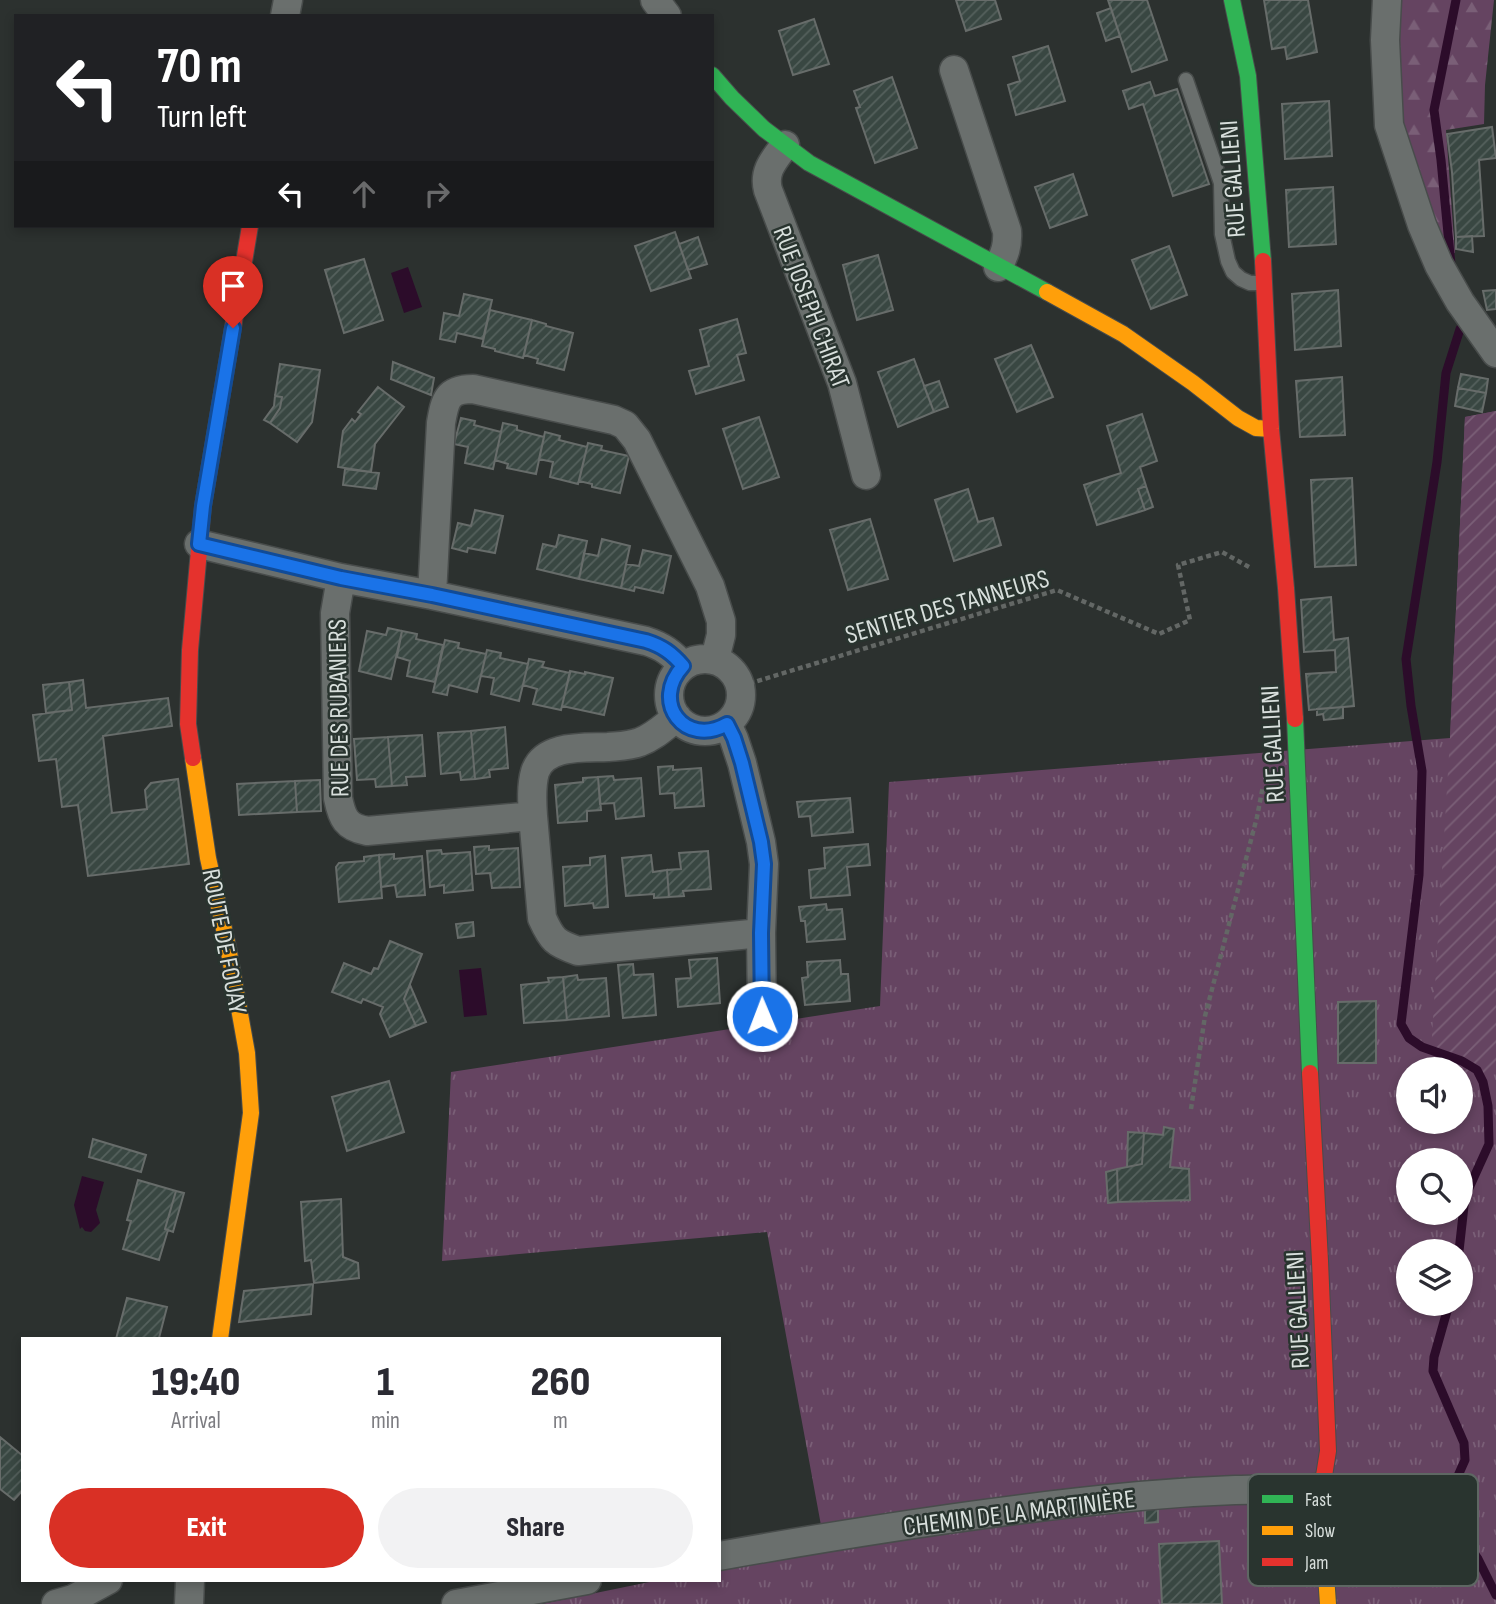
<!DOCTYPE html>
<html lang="en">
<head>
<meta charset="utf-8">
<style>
  :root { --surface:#fff; --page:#f2f2f3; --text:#2b2b33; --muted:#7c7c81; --accent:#d93025 }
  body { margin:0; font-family:"Sofia Sans Condensed",sans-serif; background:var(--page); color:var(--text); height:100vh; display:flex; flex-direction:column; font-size:26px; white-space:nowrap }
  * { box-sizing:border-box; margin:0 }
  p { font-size:23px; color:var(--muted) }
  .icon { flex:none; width:38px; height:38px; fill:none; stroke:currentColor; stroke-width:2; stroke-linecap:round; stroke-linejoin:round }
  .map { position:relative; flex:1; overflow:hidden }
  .side { position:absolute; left:21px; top:1337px; width:700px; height:245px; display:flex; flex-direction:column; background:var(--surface); border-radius:0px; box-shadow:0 4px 10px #0003 }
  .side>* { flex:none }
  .banner { position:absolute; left:14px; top:14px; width:700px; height:214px; border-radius:0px; box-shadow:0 4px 10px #0003; background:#202124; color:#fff; overflow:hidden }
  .tools { position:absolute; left:1396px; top:1057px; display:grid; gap:14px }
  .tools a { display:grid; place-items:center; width:77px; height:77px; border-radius:50%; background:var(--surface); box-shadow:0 4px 10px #0003; font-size:35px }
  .pin { position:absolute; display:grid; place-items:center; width:60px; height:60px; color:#fff; margin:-72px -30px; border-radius:50% 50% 50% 0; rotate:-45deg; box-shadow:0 0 7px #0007 }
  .pin .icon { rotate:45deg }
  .me { position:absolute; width:77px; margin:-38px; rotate:359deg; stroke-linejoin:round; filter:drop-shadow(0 0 5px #0008) }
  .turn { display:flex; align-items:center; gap:24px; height:147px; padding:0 28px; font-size:32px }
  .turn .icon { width:91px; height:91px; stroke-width:2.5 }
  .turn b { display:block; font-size:49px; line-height:60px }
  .lanes { display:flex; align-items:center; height:66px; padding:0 28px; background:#0003; justify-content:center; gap:35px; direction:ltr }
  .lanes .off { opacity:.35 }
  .eta { display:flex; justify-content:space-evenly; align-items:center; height:119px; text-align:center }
  .eta b { font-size:42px; font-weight:800; line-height:49px }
  .button { display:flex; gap:14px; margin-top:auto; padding:14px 28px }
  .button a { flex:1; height:80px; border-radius:42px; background:var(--accent); color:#fff; font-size:28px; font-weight:800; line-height:80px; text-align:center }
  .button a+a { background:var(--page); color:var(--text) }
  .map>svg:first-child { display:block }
  .grass { fill:url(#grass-tufts); fill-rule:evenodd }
  .forest { fill:url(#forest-firs) }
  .garden { fill:url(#garden-furrows) }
  .water { fill:#2c0c2a }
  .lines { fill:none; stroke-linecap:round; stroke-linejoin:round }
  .stream { stroke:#2c0c2a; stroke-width:9 }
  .building { fill:url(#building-hatch); stroke:#676c6a; stroke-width:2 }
  .lane-casing { stroke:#484c4b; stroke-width:17 }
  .street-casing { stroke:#484c4b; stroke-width:31 }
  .fast-casing { stroke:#484c4b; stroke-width:18 }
  .slow-casing { stroke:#484c4b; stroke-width:18 }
  .jam-casing { stroke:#484c4b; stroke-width:18 }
  .path { stroke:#636765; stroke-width:4.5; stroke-dasharray:5 3.5; stroke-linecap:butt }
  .lane { stroke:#6a6f6d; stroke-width:14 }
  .street { stroke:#6a6f6d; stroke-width:28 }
  .fast { stroke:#30b455; stroke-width:16 }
  .slow { stroke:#ff9f0a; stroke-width:16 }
  .jam { stroke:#e5322d; stroke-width:16 }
  .route-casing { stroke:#114b97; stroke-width:18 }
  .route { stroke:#1a73e8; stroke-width:12 }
  .labels { text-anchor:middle; stroke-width:5; stroke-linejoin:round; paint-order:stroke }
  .street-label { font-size:26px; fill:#d8dfdc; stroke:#29342f }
  .key { fill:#29342f; stroke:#5e6763; stroke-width:2 }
  .key-label { font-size:19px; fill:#d8dfdc }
</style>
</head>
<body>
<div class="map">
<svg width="1496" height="1604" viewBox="0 0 1496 1604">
  <defs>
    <pattern id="grass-tufts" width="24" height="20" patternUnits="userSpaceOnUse" patternTransform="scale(1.75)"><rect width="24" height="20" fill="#654461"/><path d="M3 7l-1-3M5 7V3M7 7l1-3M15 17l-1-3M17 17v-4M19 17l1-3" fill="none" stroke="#7a5f77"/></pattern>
    <pattern id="forest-firs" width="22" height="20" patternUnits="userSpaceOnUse" patternTransform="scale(1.75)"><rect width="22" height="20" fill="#654461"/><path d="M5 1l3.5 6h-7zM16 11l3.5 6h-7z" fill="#7a5f77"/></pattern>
    <pattern id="garden-furrows" width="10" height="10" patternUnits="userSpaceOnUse" patternTransform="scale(1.75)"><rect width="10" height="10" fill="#654461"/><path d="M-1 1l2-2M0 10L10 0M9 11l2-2" fill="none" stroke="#7a5f77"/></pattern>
    <pattern id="building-hatch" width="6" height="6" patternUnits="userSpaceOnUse" patternTransform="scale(1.75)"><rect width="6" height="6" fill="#394742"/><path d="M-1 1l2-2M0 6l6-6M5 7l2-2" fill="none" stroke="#55615d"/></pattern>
  </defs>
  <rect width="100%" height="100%" fill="#2c312f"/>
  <path class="grass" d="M1496 411V1604H542L659 1580H719V1568L825 1547 767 1232 442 1261 451 1072 880 1006 889 782 1450 738 1465 417ZM1409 1069H1461V1122H1409ZM1409 1160H1461V1213H1409ZM1409 1251H1461V1304H1409Z"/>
  <path class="forest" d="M1393 0H1494L1485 85 1484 124 1446 130 1455 253 1438 250 1396 119Z"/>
  <path class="garden" d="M1496 411V1071L1461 1083V1069H1430L1450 738 1465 417Z"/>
  <path class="water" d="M408 267 422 307 404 313 391 273Z
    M481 968 487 1015 464 1017 459 970Z
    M82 1176 104 1182 96 1210 100 1223 91 1232 85 1231 82 1227 80 1229 74 1205Z"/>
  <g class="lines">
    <path class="stream" d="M1451 265 1441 160 1434 110 1456 0
      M1459 1251 1465 1197 1489 1144 1488 1106 1483 1082 1477 1070 1462 1061 1422 1047 1409 1038 1401 1024 1419 875 1422 771 1411 706 1406 659 1437 462 1446 373 1460 329
      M1449 1304 1434 1357 1433 1371 1464 1443 1465 1460 1453 1487 1448 1509 1455 1527 1478 1559 1496 1595"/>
  </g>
  <path class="building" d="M956 0H995L1001 19 966 31Z
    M1108 0H1147L1167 60 1132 72Z
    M1264 0H1308L1317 52 1287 59 1285 47 1272 49Z
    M1111 8 1120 36 1106 41 1097 13Z
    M814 19 829 64 793 75 779 31Z
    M1048 46 1065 101 1016 115 1008 85 1020 81 1013 57Z
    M892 77 917 148 875 163 856 108 860 107 854 91Z
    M1150 82 1155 96 1177 89 1209 184 1173 196 1143 104 1129 109 1123 91Z
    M1329 101 1332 156 1285 159 1282 104Z
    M1492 127 1496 158 1479 160 1484 236 1456 237 1452 172 1447 134Z
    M1073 174 1087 215 1050 228 1035 187Z
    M1333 187 1336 244 1289 247 1286 190Z
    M675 232 691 278 651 291 635 246Z
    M1472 236 1473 252 1456 249V237Z
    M698 237 707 264 688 270 679 244Z
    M1169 246 1187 295 1151 309 1132 260Z
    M878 255 893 310 857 320 843 265Z
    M364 259 383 320 344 333 325 270Z
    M1338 290 1341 346 1295 350 1292 294Z
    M1496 290V309L1487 310 1483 291Z
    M464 294 492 300 483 339 457 333 455 342 440 339 444 313 459 316Z
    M490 310 532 320 523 358 495 351V349L482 346Z
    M737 319 746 353 737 355 744 380 696 394 689 371 709 366 700 330Z
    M532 320 546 324V326L573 333 564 370 537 363 538 359 524 355Z
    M1031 345 1053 397 1017 412 995 359Z
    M914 359 934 412 898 427 878 372Z
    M393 362 434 378 431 395 391 379Z
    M280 364 320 370 312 422 297 442 270 423 280 408 282 397 275 396Z
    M1461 374 1488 379 1486 393 1458 388Z
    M1342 377 1345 435 1300 437 1296 381Z
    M939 381 948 407 934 412 924 386Z
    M378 387 404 407 375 444 371 472 338 467 343 431 352 419 355 422 361 414 358 412Z
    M1458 388 1486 393 1482 412 1455 406Z
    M275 396 282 397 280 408 270 423 264 420 274 406Z
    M1142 414 1157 461 1140 467 1146 486 1138 489 1145 510 1097 525 1084 485 1121 473 1107 426Z
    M759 417 779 477 743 489 723 429Z
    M461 418 475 421 474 425 501 432 493 469 465 463 468 447 454 444Z
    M503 423 517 426V430L544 437 536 474 507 468 508 464 495 460Z
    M545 432 560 436 559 440 587 447 578 484 550 477 553 462 539 459Z
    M588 443 602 446 601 450 629 456 620 493 592 487V484L579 481Z
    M345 469 379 473 376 489 343 485Z
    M1352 478 1356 565 1315 567 1311 480Z
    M1146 486 1153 507 1145 510 1138 489Z
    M968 489 978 522 993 518 1001 545 954 561 935 500Z
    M475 510 503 516 495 553 468 548 467 552 452 548 458 523 471 526Z
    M870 519 888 579 848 590 830 530Z
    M559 535 587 541 579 579 537 569 543 544 556 547Z
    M602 539 630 546 621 588 579 579 584 553 598 556Z
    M643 550 671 556 663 593 635 587 634 591 621 588 626 564 639 566Z
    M1331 597 1334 640 1348 638 1354 706 1309 710 1306 674 1336 672 1335 650 1304 652 1301 600Z
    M388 628 402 631 391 679 359 671 367 631 386 635Z
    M402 631 417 634 416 639 443 645 435 682 407 676 410 661 397 657Z
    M445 640 459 643 458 648 486 654 477 692 449 685 447 695 433 692Z
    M487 650 501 653 500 658 528 664 519 701 491 694 494 678 481 676Z
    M529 659 544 662 542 667 570 673 561 710 533 704 537 689 523 685Z
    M570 671 585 674V672L613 678 604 715 562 706Z
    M83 680 86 708 168 698 172 726 103 736 112 813 147 809 145 790 151 783 178 779 189 864 88 876 78 805 62 807 56 759 39 761 33 715 72 710 69 682Z
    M69 682 72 710 46 713 43 685Z
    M1343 707V718L1324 720 1323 714 1317 715V709Z
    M505 727 508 768 489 770 490 777 475 779 471 731Z
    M471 731 475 779 461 780 460 772 441 774 438 733Z
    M422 735 425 776 406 777 407 785 392 786 388 737Z
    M388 737 392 786 376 787 375 779 357 780 354 739Z
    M673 766V770L701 768 704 806 675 808 674 793 660 794 658 767Z
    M613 776 614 780 641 778 644 816 616 819 614 803 600 804 598 777Z
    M598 777 601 810 587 811V821L558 823 555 785 583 782V778Z
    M320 780 321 811 297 812 295 781Z
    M295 781 297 812 239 815 237 784Z
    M850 798 853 832 812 836 810 816 799 817 797 802Z
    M868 844 870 865 847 867 850 895 811 898 809 870 825 868 824 848Z
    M489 846V850L518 848 520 887 492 888 490 873 476 874 474 847Z
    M441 850 442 854 470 852 473 890 444 893V885L430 887 427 851Z
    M708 851 711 889 683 891 684 896 669 897 667 870 681 869 679 853Z
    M394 854V859L422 856 425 895 397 897 395 885 381 887 379 855Z
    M379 855 382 898 339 902 336 867 339 863 364 861V857Z
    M651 855 653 872 667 870 669 897 654 898V894L626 896 622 858Z
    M605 856 608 907 594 908 593 903 565 906 563 867 590 865V858Z
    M826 904 827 910 842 909 845 939 807 942 805 921H801L799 907Z
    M473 922 474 936 458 938 456 924Z
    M390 941 422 954 404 999 416 1026 390 1037 380 1014 383 1007 363 999 361 1003 332 992 344 963 371 974 374 968 378 969Z
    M717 958 720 1003 678 1007 676 979 691 978 689 960Z
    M840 960 841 974H848L850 1001 805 1005 802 978 808 977 807 962Z
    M633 964 634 975 653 974 656 1015 623 1018 618 965Z
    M577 975 578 980 606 978 609 1016 567 1020 563 977Z
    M563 977 567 1020 524 1023 521 985 549 982 548 978Z
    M410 985 426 1022 416 1026 404 999Z
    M1376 1001V1063H1338V1002Z
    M389 1081 404 1132 347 1151 332 1097Z
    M1164 1127 1174 1129 1170 1167 1189 1169 1190 1200 1118 1202 1117 1169 1142 1164 1144 1133 1163 1135Z
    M1128 1132 1144 1133 1142 1164 1127 1167Z
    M93 1139 146 1155 141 1172 89 1157Z
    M1117 1169 1118 1202 1108 1203 1106 1172Z
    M138 1180 176 1191 165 1229 168 1230 159 1260 123 1249 131 1221 127 1220Z
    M176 1191 184 1193 173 1232 165 1229Z
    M341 1199 343 1257 358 1263 359 1278 314 1283 311 1260 305 1261 301 1202Z
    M313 1284 311 1314 239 1322 244 1291Z
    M127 1298 167 1307 159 1338 116 1339Z
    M0 1437 23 1456V1490L14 1500 0 1489Z
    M1158 1503V1522L1145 1523V1504Z
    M1219 1541 1222 1604H1162L1159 1544Z"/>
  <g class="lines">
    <g class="lane-casing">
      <path id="lane" d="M1186 80 1221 183 1222 234 1228 261 1233 272 1241 279 1250 283H1263"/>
    </g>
    <g class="street-casing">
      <path id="street" d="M655 0 667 16
        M1387 0 1385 40 1389 125 1422 225 1439 265 1460 302 1496 353
        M285 16 288 0
        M954 70 1007 231C1008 245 1005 254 998 267
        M785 145C774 160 763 171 768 190L842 383 866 475
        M199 544 341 578 432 595 646 641C662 646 672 653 683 666
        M341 578 335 613 338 798C342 818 346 827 367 831L533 816C532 802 531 786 535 772 544 744 584 748 608 747 619 746 630 746 640 742 654 737 665 726 677 717
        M432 595 441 423C445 400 447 389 473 389L614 420 625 425 637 440 710 586 721 621V635L715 659
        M669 695a36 36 0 1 1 72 0a36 36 0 1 1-72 0Z
        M727 724 734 739 742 763 761 842 764 864 761 933 762 1016
        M533 816 542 918C552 940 555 943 578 951L761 933
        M719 1556C859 1531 999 1509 1140 1496 1172 1493 1204 1491 1235 1490 1264 1489 1292 1490 1320 1488
        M56 1604 73 1599 108 1580
        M189 1604 190 1580
        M456 1604 587 1580"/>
    </g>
    <g class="fast-casing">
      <path id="fast" d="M1232 0 1248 76 1263 261
        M712 75 732 98 764 129 809 163 1047 292
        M1295 719 1310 1073"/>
    </g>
    <g class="slow-casing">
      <path id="slow" d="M1047 292 1123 334 1193 383 1238 418 1256 428 1271 429
        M193 758 208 858 228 947 247 1053 251 1113 220 1339
        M1324 1476 1320 1488 1328 1604"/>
    </g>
    <g class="jam-casing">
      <path id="jam" d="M1263 261 1271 429 1286 588 1295 719
        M193 758 188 724 190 650 203 506 250 226
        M1310 1073 1320 1261 1328 1451 1324 1476"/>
    </g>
    <path class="path" d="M741 686 1057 590 1159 634 1190 620 1178 565 1222 552 1249 567
      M1191 1109 1205 1016 1257 817 1263 786"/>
    <use href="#lane" class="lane"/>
    <use href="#street" class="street"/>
    <use href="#fast" class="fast"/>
    <use href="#slow" class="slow"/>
    <use href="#jam" class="jam"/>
  </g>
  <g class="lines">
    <g class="route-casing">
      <path id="route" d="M233 328 203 506 199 544 341 578 432 595 646 641C662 646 672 653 683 666 650 702 685 748 727 724L734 738 742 763 761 842 764 864 761 933 762 1016"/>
    </g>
    <use href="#route" class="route"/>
  </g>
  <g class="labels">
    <g class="street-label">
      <text transform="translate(1232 179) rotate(-94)" y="9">RUE GALLIENI</text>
      <text transform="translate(812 307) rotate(69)" y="9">RUE JOSEPH CHIRAT</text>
      <text transform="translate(947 606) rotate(-16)" y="9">SENTIER DES TANNEURS</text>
      <text transform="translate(338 708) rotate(-91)" y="9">RUE DES RUBANIERS</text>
      <text transform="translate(1272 744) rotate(-93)" y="9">RUE GALLIENI</text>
      <text transform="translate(225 941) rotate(79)" y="9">ROUTE DE FOUAY</text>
      <text transform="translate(1297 1310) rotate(-93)" y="9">RUE GALLIENI</text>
      <text transform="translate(1019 1512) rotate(-7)" y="9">CHEMIN DE LA MARTINIÈRE</text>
    </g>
  </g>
  <rect x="1248" y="1474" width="230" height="112" rx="10" class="key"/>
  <rect x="1262" y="1495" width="31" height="8" fill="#30b455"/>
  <rect x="1262" y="1526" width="31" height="9" fill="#ff9f0a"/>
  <rect x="1262" y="1558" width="31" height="8" fill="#e5322d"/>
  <g class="key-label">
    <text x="1305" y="1506">Fast</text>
    <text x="1305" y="1537">Slow</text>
    <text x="1305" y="1569">Jam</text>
  </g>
</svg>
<div class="tools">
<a><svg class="icon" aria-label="sound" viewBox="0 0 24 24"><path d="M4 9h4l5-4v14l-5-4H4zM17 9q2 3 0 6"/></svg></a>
<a><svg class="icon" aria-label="search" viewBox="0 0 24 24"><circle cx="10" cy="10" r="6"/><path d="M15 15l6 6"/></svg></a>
<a><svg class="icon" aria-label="layers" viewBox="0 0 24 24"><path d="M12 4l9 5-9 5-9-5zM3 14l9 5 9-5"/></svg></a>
</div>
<div class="pin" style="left:233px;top:328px;background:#d93025"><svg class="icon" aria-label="arrive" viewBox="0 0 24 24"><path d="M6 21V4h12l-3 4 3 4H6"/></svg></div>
<svg class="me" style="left:762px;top:1016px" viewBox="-20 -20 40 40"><circle r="17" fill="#1a73e8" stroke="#fff" stroke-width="3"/><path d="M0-11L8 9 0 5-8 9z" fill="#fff"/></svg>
<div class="banner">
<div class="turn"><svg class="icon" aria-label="left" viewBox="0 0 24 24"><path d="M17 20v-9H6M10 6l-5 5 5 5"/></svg><div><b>70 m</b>Turn left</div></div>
<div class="lanes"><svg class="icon" aria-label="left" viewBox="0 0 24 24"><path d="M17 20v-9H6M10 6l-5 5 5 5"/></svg><svg class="icon off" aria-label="ahead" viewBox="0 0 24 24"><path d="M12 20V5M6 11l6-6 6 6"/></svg><svg class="icon off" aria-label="right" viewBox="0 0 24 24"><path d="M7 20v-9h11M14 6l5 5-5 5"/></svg></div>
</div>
<section class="side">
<div class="eta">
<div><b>19:40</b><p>Arrival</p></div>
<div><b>1</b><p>min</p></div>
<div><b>260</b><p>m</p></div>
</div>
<div class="button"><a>Exit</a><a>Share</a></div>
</section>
</div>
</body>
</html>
